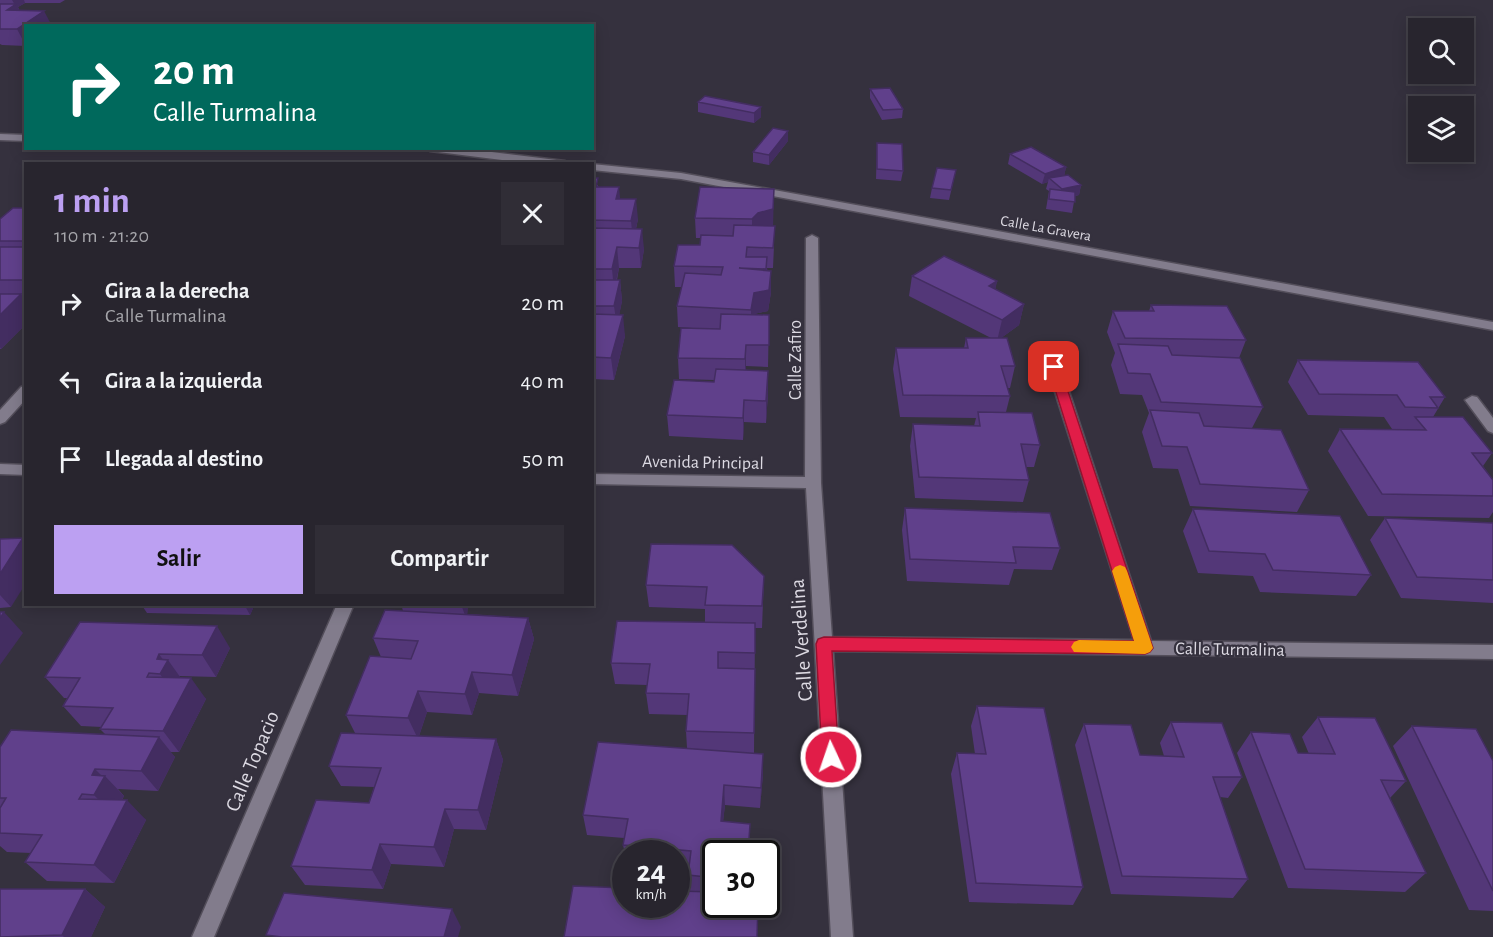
<!DOCTYPE html>
<html lang="es">
<head>
<meta charset="utf-8">
<style>
  :root { --surface:#28252e; --page:#302d36; --text:#f1f3f6; --muted:#a5a5aa; --line:#44424a; --accent:#bca0f2 }
  body { margin:0; font-family:"Alegreya Sans",sans-serif; background:var(--page); color:var(--text); height:100vh; display:flex; flex-direction:column; font-size:22px; white-space:nowrap }
  * { box-sizing:border-box; margin:0 }
  p { font-size:20px; color:var(--muted) }
  .icon { flex:none; width:33px; height:33px; fill:none; stroke:currentColor; stroke-width:2; stroke-linecap:round; stroke-linejoin:round }
  .map { position:relative; flex:1; overflow:hidden }
  .details { position:absolute; left:24px; top:162px; width:570px; height:444px; display:flex; flex-direction:column; background:var(--surface); border-radius:0px; box-shadow:0 3px 15px #0003,0 0 0 2px var(--line) }
  .details>* { flex:none }
  .top-card { position:absolute; left:24px; top:24px; width:570px; height:126px; border-radius:0px; box-shadow:0 3px 15px #0003,0 0 0 2px var(--line); background:#00695c; color:#fff; overflow:hidden }
  .tools { position:absolute; left:1408px; top:18px; display:grid; gap:12px }
  .tools a { display:grid; place-items:center; width:66px; height:66px; border-radius:0px; background:var(--surface); box-shadow:0 3px 15px #0003,0 0 0 2px var(--line); font-size:30px }
  .speed { position:absolute; left:612px; top:840px; display:flex; gap:12px; font-size:30px; font-weight:700; text-align:center }
  .speed>* { display:grid; place-content:center; width:78px; height:78px; border-radius:50%; background:var(--surface); box-shadow:0 3px 15px #0003,0 0 0 2px var(--line); line-height:1 }
  .speed small { font-size:15px; font-weight:400 }
  .speed .limit { border:3px solid #111; border-radius:9px; background:#fff; color:#111 }
  .pin { position:absolute; display:grid; place-items:center; width:51px; height:51px; color:#fff; margin:-26px; border-radius:12px; box-shadow:0 3px 9px #0006 }
  .me { position:absolute; width:66px; margin:-33px; rotate:357deg; stroke-linejoin:round; filter:drop-shadow(0 0 4px #0008) }
  .turn { display:flex; align-items:center; gap:21px; height:126px; padding:0 30px; font-size:27px }
  .turn .icon { width:78px; height:78px; stroke-width:2.5 }
  .turn b { display:block; font-size:42px; line-height:51px }
  .round { display:grid; place-items:center; flex:none; width:63px; height:63px; border-radius:0px; background:var(--page) }
  .overview { display:flex; align-items:center; justify-content:space-between; height:102px; padding:0 30px }
  h1 { font-size:36px; font-weight:700; line-height:45px; color:var(--accent) }
  .action { display:flex; gap:12px; margin-top:auto; padding:12px 30px }
  .action a { flex:1; height:69px; border-radius:0px; background:var(--accent); color:#111; font-size:24px; font-weight:700; line-height:69px; text-align:center }
  .action a+a { background:var(--page); color:var(--text) }
  ul { padding:0; list-style:none }
  li { display:flex; align-items:center; gap:18px; height:78px; padding:0 30px }
  li div { flex:1 }
  li b { display:block; font-size:22px }
  li em { font-style:normal }
  .map>svg:first-child { display:block }
  .lines { fill:none; stroke-linecap:round; stroke-linejoin:round }
  .minor-casing { stroke:#534e5a; stroke-width:3 }
  .minor { fill:#827c8c; fill-rule:evenodd }
  .wall { fill:#533778 }
  .shaded-wall { fill:#432d61 }
  .building { fill:#60408b; stroke:#432d61; stroke-width:1.5 }
  .route { fill:#e11d48; stroke:#92132f; stroke-width:1.5 }
  .slow { fill:#f59e0b }
  .labels { text-anchor:middle; stroke-width:4.5; stroke-linejoin:round; paint-order:stroke }
  .far-street-label { font-size:15px; fill:#dddae3; stroke:#35313e }
  .street-label { font-size:18px; fill:#dddae3; stroke:#35313e }
  .near-street-label { font-size:21px; fill:#dddae3; stroke:#35313e }
</style>
</head>
<body>
<div class="map">
<svg width="1493" height="937" viewBox="0 0 1493 937">
  <rect width="100%" height="100%" fill="#35313e"/>
  <g class="lines">
    <g class="minor-casing">
      <path id="minor" d="M0 134 26 135V141L0 140Z
        M425 148H459L565 161 570 164H535L430 151Z
        M592 164 681 173 1493 322V330L681 179 592 170Z
        M812 235 818 238 821 483 832 637 1134 640 1047 367 1054 363 1061 367 1151 641 1493 645V659L833 651 853 937H831L806 488 592 484V474L805 477 806 238Z
        M26 386V399L5 422 0 424V410L21 387Z
        M1472 396 1477 397 1493 418V433L1488 431 1465 400Z
        M0 464 26 465V475L0 474Z
        M337 604H354L214 937H192Z"/>
    </g>
    <use href="#minor" class="minor"/>
  </g>
  <path class="wall" d="M0 0H65L60 3H25L18 7 26 26V46L2 45 0 44Z
    M870 89 903 109 902 118 882 120 870 98Z
    M698 102 761 107V117L754 123 698 112Z
    M788 141 769 165 753 162V152Z
    M877 143 903 171 901 181 876 179Z
    M1010 154 1066 167 1064 176 1081 185 1079 195 1075 196 1072 213 1046 209 1049 191 1046 189 1048 182 1042 184 1008 164Z
    M956 170 949 200 930 198 932 188Z
    M592 178 599 187 620 199 638 219 636 229 644 249 641 268H619L617 280H620L622 301 619 315 625 336 614 380 592 379Z
    M700 187 773 226 774 246 773 268H767L771 292 768 311 754 314 753 315H769L768 367 746 366V370L768 393 766 423 744 422 743 440 669 436 667 415 714 382V380L679 379 678 358 707 329 678 327 677 306 682 287H675L674 266 700 245 701 238H696L695 218Z
    M26 208V301H25L26 324 1 349H0V219Z
    M912 276 997 281 995 289 1024 304 1019 325 1001 338 1015 366 1010 388H1007L1010 396 1006 412 1040 445 1034 467H1026L1029 480 1023 502 915 498 910 446 913 424 974 426 976 418 900 417 893 369 896 348H964L966 338H991L909 296Z
    M1151 305 1246 340 1239 358 1263 407 1252 428 1309 490 1297 512 1190 506 1178 469 1153 468 1142 432 1149 413 1142 395 1120 394 1111 365 1115 353 1107 332 1113 311H1149Z
    M1298 360 1445 397 1433 417 1492 453 1483 466 1493 480V512L1489 518 1368 516 1328 451 1340 429H1407H1392L1384 417 1308 415 1288 382Z
    M905 508 1060 548 1052 570 1014 569 1009 585 907 581 902 530Z
    M1193 509 1371 575 1356 596 1260 592 1253 576 1198 573 1183 531Z
    M1385 518 1493 523V603L1401 598 1370 540Z
    M0 539 11 607 0 608Z
    M764 576 762 628H755L754 753 763 774 760 808 725 805 723 821 750 824 749 854H716V904L690 891 688 875 689 869 676 868V854H626V858L623 845 624 838 587 835 583 815 687 748 686 731 687 715 649 714 646 693 647 685 615 684 611 663 705 622V609L649 607 646 585Z
    M141 604H255L250 615 147 613Z
    M401 604H468L467 614 528 618 534 639 518 696 479 693 472 715 427 712 419 736 496 739 503 760 486 830 454 829 444 867 391 864 383 889 305 885 291 866 369 803 374 787 341 786 329 766 355 733 346 715 381 657 373 638 403 611Z
    M485 604H518V607Z
    M80 622 230 648 216 677 179 676 206 699 179 752H170L175 757 158 791 118 789 124 796 122 800 146 820 114 883 47 881 25 862 31 853 7 852 0 846V747L105 734 100 729 102 727 81 726 63 706 67 698H64L45 677Z
    M977 706 1083 887 1073 905 969 902 951 774 957 753 975 754 971 726Z
    M1318 717 1406 781 1390 798 1426 873 1405 892 1288 888 1237 753 1251 732 1298 753 1309 754 1302 737Z
    M1171 722 1242 777 1228 798 1220 797 1248 879 1233 898 1111 894 1075 745 1084 724 1140 755 1164 756 1160 743Z
    M1412 726 1493 761V911L1469 910 1393 746Z
    M85 889 105 907 91 937H0Z"/>
  <path class="shaded-wall" d="M12 0H24L25 3 18 7 24 21 7 10 15 5Z
    M44 11 52 26H26V46L17 29Z
    M761 107V117L754 123V113Z
    M788 131V141L769 165V155Z
    M1066 167 1064 177 1049 178 1048 182 1042 184 1045 174Z
    M1081 185 1079 195 1059 199 1062 189Z
    M619 187 621 207 616 199Z
    M774 189 773 229 752 239V219Z
    M636 199 638 219 633 241 631 221Z
    M642 229 644 249 641 268 639 248Z
    M617 247 619 268 614 290 612 269Z
    M771 271V292L768 311 754 314 751 331V310L754 293Z
    M620 280 622 301 617 327 614 306Z
    M997 281 993 302 989 286Z
    M21 294 26 302V324L1 349 0 347V315Z
    M1024 304 1019 325 997 341 1002 320Z
    M623 315 625 336 614 380 611 358Z
    M746 345V366L745 381V359Z
    M768 371V393L766 423V401Z
    M744 400V422L743 440V418Z
    M23 538 26 542V583L11 607 0 595V574Z
    M244 604H255L250 615Z
    M461 604H468L467 621Z
    M4 612 23 633 0 665V618Z
    M528 618 534 639 518 696 512 675Z
    M217 626 230 648 216 677 202 655Z
    M159 654 166 664 168 660 183 681 175 696 160 674 157 659Z
    M472 672 479 693 472 715 465 694Z
    M191 678 206 699 179 752 163 731Z
    M418 691 427 712 418 739 408 718Z
    M159 737 175 757 158 791 141 771Z
    M496 739 503 760 486 830 478 810Z
    M763 754V774L760 808 761 788Z
    M95 769 104 778 105 776 124 796 113 815 94 795 92 775Z
    M724 785 725 805 721 841V821Z
    M127 800 146 820 114 883 94 865Z
    M445 809 454 829 444 867 434 847Z
    M750 824 749 854H748Z
    M380 844 391 864 383 889 372 870Z
    M85 889 105 907 91 937H64L62 935Z
    M452 909 461 927 458 937H444Z"/>
  <path class="building" d="M0 4H16L7 10 44 11 17 29H0Z
    M890 88 903 109 883 110 870 89Z
    M705 96 761 107 754 113 698 102Z
    M773 128 788 131 769 155 753 152Z
    M877 143 902 144 903 171 877 169Z
    M1031 147 1066 167 1045 174 1010 154Z
    M937 168 956 170 951 190 932 188Z
    M1068 175 1081 185 1062 189 1049 178Z
    M592 178H598L596 187H619L616 199H636L631 221 592 220Z
    M700 187 774 189 773 209 758 213 752 219 695 218Z
    M1050 189 1075 192V202L1049 199Z
    M13 208H26V241H0V219Z
    M734 225 775 226 773 248 747 247 746 257H767L766 269 739 268 771 271 769 290 754 293 751 310 677 306 685 273 721 275 723 267 674 266 678 245H700L701 235 733 236Z
    M592 228 642 229 639 248 617 247 612 269H592Z
    M0 247H26V280H0Z
    M944 256 997 281 989 286 1024 304 1002 320 912 276Z
    M592 280H620L614 306H592Z
    M0 294H21L0 315Z
    M1151 305 1227 306 1246 340 1125 338 1113 311H1154Z
    M592 314 623 315 611 358 592 357Z
    M721 314 769 315V345H746L745 359 678 358 681 328 720 329Z
    M966 338H1007L1015 366H1001L1010 396 903 395 896 348H968Z
    M1118 344 1168 346 1172 355 1240 358 1263 407 1161 402 1150 374 1128 373Z
    M1298 360 1418 362 1445 397H1430L1438 408 1405 407 1397 395 1319 394Z
    M716 369 768 371 766 401 744 400 743 418 667 415 674 380 714 382Z
    M1150 410 1199 413 1204 426 1281 430 1309 490 1200 484 1187 447 1162 446Z
    M978 412 1032 413 1040 445 1021 444 1029 480 919 477 913 424 980 426Z
    M1415 417H1463L1492 453H1472L1493 480V496L1382 494 1340 429 1426 430Z
    M905 508 1050 513 1060 548 1013 547 1016 563 910 559Z
    M1193 509 1340 516 1371 575 1273 570 1265 554 1209 551Z
    M1385 518 1493 523V580L1417 577Z
    M23 538 0 574V539Z
    M651 544 732 545 764 576 762 606 705 605 707 587 646 585Z
    M385 610 528 618 512 675 472 672 465 694 418 691 408 718 346 715 370 656 411 659 418 641 373 638Z
    M0 612H4L0 618Z
    M617 621 755 623V653L718 652V668L755 669 754 733 686 731 689 694 646 693 650 664 611 663Z
    M80 622 217 626 202 655 159 654 157 659 168 660 160 674 149 673 147 677 191 678 163 731 100 729 113 708 63 706 80 678 45 677Z
    M977 706 1044 708 1083 887 976 883 957 753 986 754Z
    M1318 717 1375 718 1406 781 1381 780 1426 873 1305 869 1251 732 1290 734 1298 753 1335 754Z
    M1171 722 1222 723 1242 777H1213L1248 879 1122 876 1084 724 1131 725 1140 755 1184 757Z
    M1412 726 1476 729 1493 761V891Z
    M11 730 159 737 141 771 95 769 92 775 105 776 94 795 82 794 79 799 127 800 94 865 25 862 42 835 0 833V808L6 798H0V747Z
    M341 733 496 739 478 810 445 809 434 847 380 844 372 870 291 866 316 800 369 803 381 768 329 766Z
    M598 742 763 754 761 788 724 785 721 821 750 824 748 854H716V878L688 875 691 851 623 845 628 819 583 815Z
    M573 886 626 888V904H676V891L716 892V904H758L757 937H564Z
    M0 889H85L62 935 0 937Z
    M284 893 452 909 444 937H282L266 935Z"/>
  <path class="route" d="M1054 363 1060 367 1153 648 1150 652 1145 654 832 651 839 757 837 762 831 765 824 762 822 757 816 644 818 639 824 637 1134 641 1048 367Z"/>
  <path class="slow" d="M1120 565 1125 567 1127 571 1153 648 1150 652 1145 654 1074 652 1071 647 1074 642 1079 640 1134 641 1112 571 1115 567Z"/>
  <g class="labels">
    <g class="far-street-label">
      <text transform="translate(1046 228) rotate(10)" y="5">Calle La Gravera</text>
    </g>
    <g class="street-label">
      <text transform="translate(795 360) rotate(-90)" y="6">Calle Zafiro</text>
      <text transform="translate(703 462) rotate(1)" y="6">Avenida Principal</text>
      <text transform="translate(1230 649) rotate(1)" y="6">Calle Turmalina</text>
    </g>
    <g class="near-street-label">
      <text transform="translate(801 640) rotate(-94)" y="7">Calle Verdelina</text>
      <text transform="translate(252 761) rotate(-67)" y="7">Calle Topacio</text>
    </g>
  </g>
</svg>
<div class="tools">
<a><svg class="icon" aria-label="search" viewBox="0 0 24 24"><circle cx="10" cy="10" r="6"/><path d="M15 15l6 6"/></svg></a>
<a><svg class="icon" aria-label="layers" viewBox="0 0 24 24"><path d="M12 4l9 5-9 5-9-5zM3 14l9 5 9-5"/></svg></a>
</div>
<div class="speed"><div>24<small>km/h</small></div><div class="limit">30</div></div>
<div class="pin" style="left:1054px;top:367px;background:#d93025"><svg class="icon" aria-label="arrive" viewBox="0 0 24 24"><path d="M6 21V4h12l-3 4 3 4H6"/></svg></div>
<svg class="me" style="left:831px;top:757px" viewBox="-20 -20 40 40"><circle r="17" fill="#e11d48" stroke="#fff" stroke-width="3"/><path d="M0-11L8 9 0 5-8 9z" fill="#fff"/></svg>
<div class="top-card">
<div class="turn"><svg class="icon" aria-label="right" viewBox="0 0 24 24"><path d="M7 20v-9h11M14 6l5 5-5 5"/></svg><div><b>20 m</b>Calle Turmalina</div></div>
</div>
<section class="details">
<div class="overview"><div><h1>1 min</h1><p>110 m · 21:20</p></div><a class="round"><svg class="icon" aria-label="close" viewBox="0 0 24 24"><path d="M6 6l12 12M18 6L6 18"/></svg></a></div>
<ul>
<li><svg class="icon" aria-label="right" viewBox="0 0 24 24"><path d="M7 20v-9h11M14 6l5 5-5 5"/></svg><div><b>Gira a la derecha</b><p>Calle Turmalina</p></div><em>20 m</em></li>
<li><svg class="icon" aria-label="left" viewBox="0 0 24 24"><path d="M17 20v-9H6M10 6l-5 5 5 5"/></svg><div><b>Gira a la izquierda</b></div><em>40 m</em></li>
<li><svg class="icon" aria-label="arrive" viewBox="0 0 24 24"><path d="M6 21V4h12l-3 4 3 4H6"/></svg><div><b>Llegada al destino</b></div><em>50 m</em></li>
</ul>
<div class="action"><a>Salir</a><a>Compartir</a></div>
</section>
</div>
</body>
</html>
